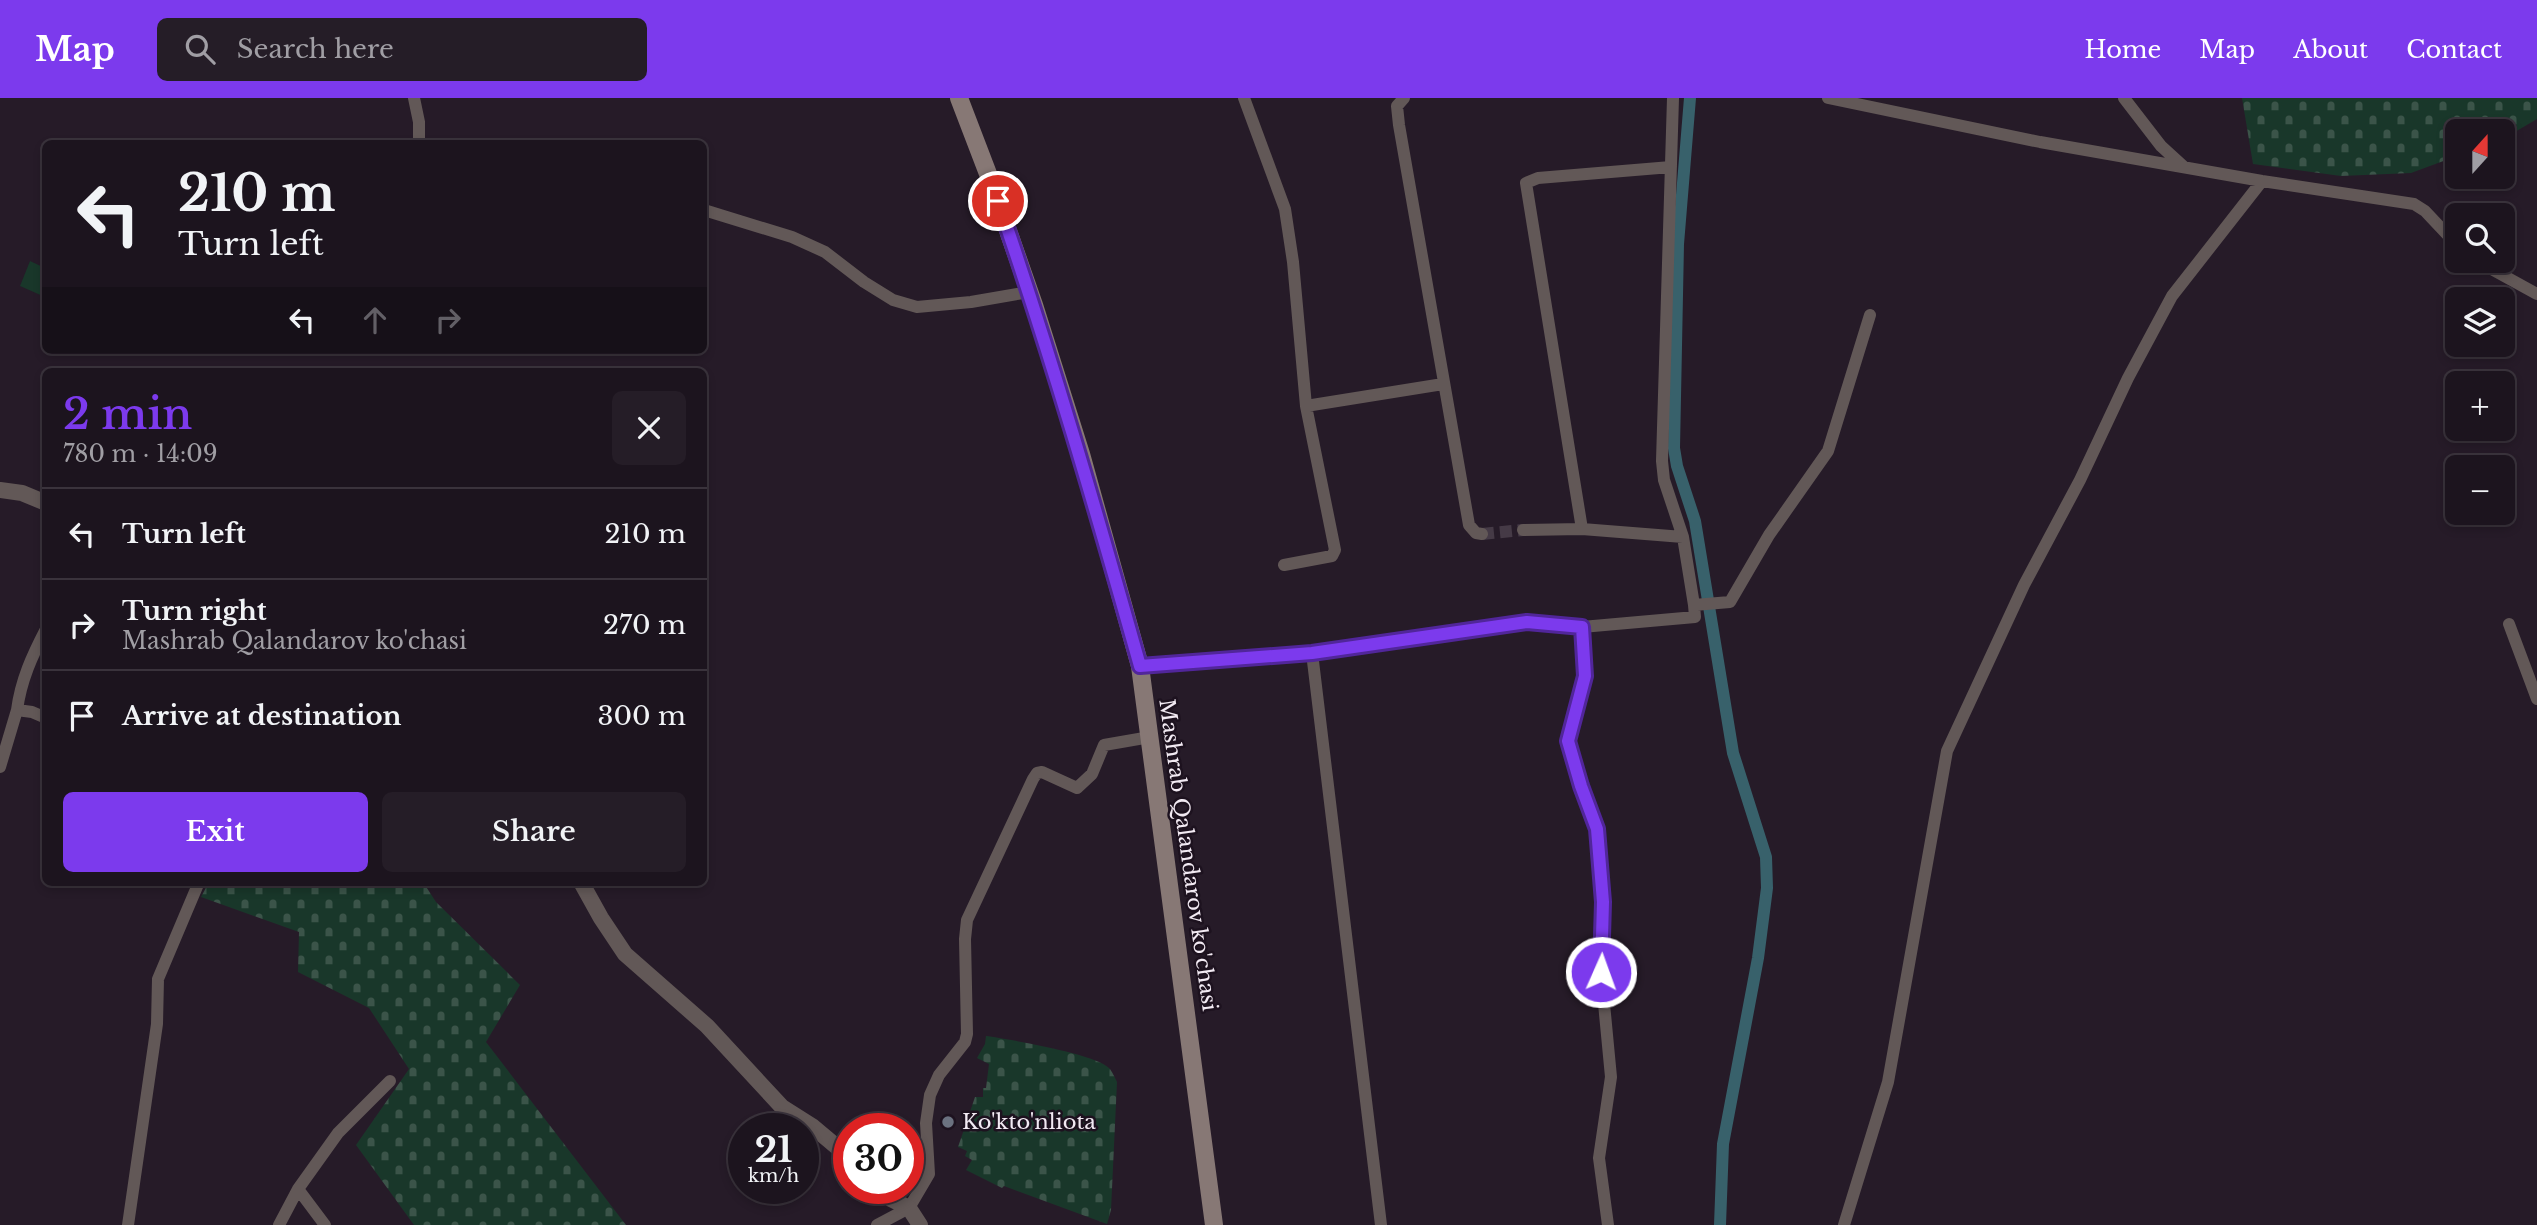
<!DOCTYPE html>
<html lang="en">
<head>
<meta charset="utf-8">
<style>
  :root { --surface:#1c141e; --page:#251d27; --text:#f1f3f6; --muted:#a09ea4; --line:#3a333c; --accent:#7c3aed }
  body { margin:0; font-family:"Libre Baskerville",serif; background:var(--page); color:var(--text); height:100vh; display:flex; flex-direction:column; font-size:26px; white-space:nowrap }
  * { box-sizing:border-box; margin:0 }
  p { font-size:23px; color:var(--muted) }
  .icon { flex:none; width:38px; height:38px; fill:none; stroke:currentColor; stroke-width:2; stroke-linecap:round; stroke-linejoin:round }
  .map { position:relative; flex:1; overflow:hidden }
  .drawer { position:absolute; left:42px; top:270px; width:665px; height:518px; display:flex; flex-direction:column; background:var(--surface); border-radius:10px; box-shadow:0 4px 10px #0003,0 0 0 2px var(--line) }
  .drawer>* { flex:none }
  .banner { position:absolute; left:42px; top:42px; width:665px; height:214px; border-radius:10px; box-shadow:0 4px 10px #0003,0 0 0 2px var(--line); background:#1c141e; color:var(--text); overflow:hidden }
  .needle { width:46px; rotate:21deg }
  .buttons { position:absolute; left:2445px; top:21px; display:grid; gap:14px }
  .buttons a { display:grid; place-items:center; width:70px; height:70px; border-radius:10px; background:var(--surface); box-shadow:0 4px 10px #0003,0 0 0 2px var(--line); font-size:35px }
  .speed { position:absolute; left:728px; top:1015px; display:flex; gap:14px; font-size:35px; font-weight:700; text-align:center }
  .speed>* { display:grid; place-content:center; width:91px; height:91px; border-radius:50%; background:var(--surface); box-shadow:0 4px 10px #0003,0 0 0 2px var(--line); line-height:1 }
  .speed small { font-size:18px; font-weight:400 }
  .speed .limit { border:10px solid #d22; background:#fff; color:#111 }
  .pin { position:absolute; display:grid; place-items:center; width:60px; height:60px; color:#fff; margin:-30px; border:4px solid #fff; border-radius:50%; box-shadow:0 2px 7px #0007 }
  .me { position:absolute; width:77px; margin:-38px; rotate:2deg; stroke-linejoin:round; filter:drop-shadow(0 0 5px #0008) }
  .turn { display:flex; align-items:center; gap:24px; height:147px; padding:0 21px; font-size:32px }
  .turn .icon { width:91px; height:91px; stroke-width:2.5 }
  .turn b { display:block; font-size:49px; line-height:60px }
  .lanes { display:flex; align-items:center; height:66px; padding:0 21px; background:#0003; justify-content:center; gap:35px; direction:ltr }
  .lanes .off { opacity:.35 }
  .round { display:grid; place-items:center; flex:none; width:74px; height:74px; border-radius:10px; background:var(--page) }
  .headline { display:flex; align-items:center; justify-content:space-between; height:119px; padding:0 21px }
  h1 { font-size:42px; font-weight:600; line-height:52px; color:var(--accent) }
  .cta { display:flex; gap:14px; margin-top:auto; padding:14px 21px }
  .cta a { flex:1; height:80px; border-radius:10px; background:var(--accent); color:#fff; font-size:28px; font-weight:600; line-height:80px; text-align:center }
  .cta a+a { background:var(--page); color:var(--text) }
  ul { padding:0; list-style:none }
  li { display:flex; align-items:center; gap:21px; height:91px; padding:0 21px; border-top:2px solid var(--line) }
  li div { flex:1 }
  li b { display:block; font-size:26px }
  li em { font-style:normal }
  header { display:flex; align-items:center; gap:42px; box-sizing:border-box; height:98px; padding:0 35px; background:var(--accent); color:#fff }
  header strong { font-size:33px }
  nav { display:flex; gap:38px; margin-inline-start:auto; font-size:24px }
  .search { width:490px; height:63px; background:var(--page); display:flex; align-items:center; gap:18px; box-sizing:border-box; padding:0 24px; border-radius:10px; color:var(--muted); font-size:26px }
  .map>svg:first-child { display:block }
  .cemetery { fill:url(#cemetery-stones) }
  .pitch { fill:#19372a }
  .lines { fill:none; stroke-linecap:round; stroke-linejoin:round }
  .canal { stroke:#38616b; stroke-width:12 }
  .minor-tunnel { stroke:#453a46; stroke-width:12; stroke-dasharray:12 6; stroke-linecap:butt }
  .minor { stroke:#625857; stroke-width:12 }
  .tertiary { stroke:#625857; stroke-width:16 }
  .secondary { stroke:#877875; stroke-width:18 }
  .route-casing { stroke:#51269a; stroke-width:18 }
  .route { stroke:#7c3aed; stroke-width:12 }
  .worship-dot { fill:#6b7280; stroke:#1d121f; stroke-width:2.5 }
  .labels { text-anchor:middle; stroke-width:5; stroke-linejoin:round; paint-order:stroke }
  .street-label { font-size:21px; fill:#f2eaf3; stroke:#1d121f }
  .poi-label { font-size:21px; fill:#f2eaf3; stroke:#1d121f; text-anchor:start }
</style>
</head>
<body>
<header>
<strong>Map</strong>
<div class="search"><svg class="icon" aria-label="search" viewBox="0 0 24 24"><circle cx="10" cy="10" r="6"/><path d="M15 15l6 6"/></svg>Search here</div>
<nav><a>Home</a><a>Map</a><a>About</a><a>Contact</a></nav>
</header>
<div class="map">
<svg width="2537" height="1127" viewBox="0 0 2537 1127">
  <defs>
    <pattern id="cemetery-stones" width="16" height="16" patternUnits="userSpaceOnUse" patternTransform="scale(1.75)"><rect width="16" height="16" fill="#19372a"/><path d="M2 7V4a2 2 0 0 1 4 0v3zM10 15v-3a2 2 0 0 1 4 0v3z" fill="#3b5449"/></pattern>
  </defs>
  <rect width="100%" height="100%" fill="#261b28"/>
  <path class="cemetery" d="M2242 0H2537V21L2503 41 2502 33H2457V58L2411 75 2341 78 2253 66Z
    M209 784H423L436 804 520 887 486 944 626 1127H414L356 1047 409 971 369 910 298 874 299 834 201 799Z
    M986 938C1008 941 1096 956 1109 970 1112 973 1115 980 1117 984L1111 1112 1107 1126 1004 1088 1002 1090 966 1072 972 1062 965 1058 967 1053 958 1049 975 999H983V990H986L989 966 977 960 985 946Z"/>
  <path class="pitch" d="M30 163 45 170V199L20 188Z"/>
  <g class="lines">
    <path class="canal" d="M1690 0 1678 146 1674 350 1677 368 1695 423 1733 655 1766 759 1767 790 1758 860 1723 1046 1720 1127"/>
    <path class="minor-tunnel" d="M1482 436 1523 432"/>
    <path class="minor" d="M414 0 419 24V46
      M1244 0 1285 111 1293 164 1306 308 1335 452 1332 458 1284 467
      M1404 0 1397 8 1399 27 1469 427 1476 435 1482 436
      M1673 0 1662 363 1664 382 1683 439 1694 507 1730 504 1769 437 1828 353 1870 217
      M1828 0 2040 44 2262 83 2414 106 2425 113 2457 147
      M2124 0 2161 48 2184 69
      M704 112 792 139 825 154 864 184 893 202 917 209 971 204 1029 194
      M2477 163 2537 196
      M1306 308 1443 286
      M1582 431 1526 85 1538 80 1671 69
      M1523 432 1582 431 1683 439
      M2509 526 2537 601
      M1582 529 1585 578 1568 643 1581 688 1597 731 1601 760 1603 804 1601 874 1611 979 1599 1060 1608 1127
      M46 531C32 558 21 582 17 612L32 614 46 620
      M1312 555 1381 1127
      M1140 568 1312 555 1527 524 1582 529 1695 519 1694 507
      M0 669 17 612
      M298 1091 325 1127
      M128 1127 157 926 158 881 199 784
      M279 1127 298 1091 338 1035 390 983
      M877 1127 909 1110 929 1076 926 1025 930 997 939 977 965 944 967 936 965 841 967 822 1033 681 1037 675 1042 674 1077 690 1092 676 1104 647 1150 639
      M1844 1127 1888 984 1947 653 2024 487 2080 382 2128 280 2172 198 2262 83"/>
    <path class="tertiary" d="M0 392 22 395 46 405
      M581 784 601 820 625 856 707 928 782 1009 812 1028 837 1049 849 1063
      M879 1090 891 1101 909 1110 920 1127"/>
    <path class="secondary" d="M959 0 990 81 1034 207 1081 356 1140 568 1214 1127"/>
  </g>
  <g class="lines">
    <g class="route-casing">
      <path id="route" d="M998 103C1051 257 1096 412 1140 568L1312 555 1527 524 1582 529 1585 578 1568 643 1581 688 1597 731 1603 804 1601 874"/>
    </g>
    <use href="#route" class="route"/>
  </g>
  <circle class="worship-dot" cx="948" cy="1024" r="7"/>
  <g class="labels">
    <g class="street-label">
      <text transform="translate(1188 757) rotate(82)" y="7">Mashrab Qalandarov ko'chasi</text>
    </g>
    <g class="poi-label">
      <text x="962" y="1031">Ko'kto'nliota</text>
    </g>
  </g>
</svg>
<div class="buttons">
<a><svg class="needle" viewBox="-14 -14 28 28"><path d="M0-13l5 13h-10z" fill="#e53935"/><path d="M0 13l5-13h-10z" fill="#a09ea4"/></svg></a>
<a><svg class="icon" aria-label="search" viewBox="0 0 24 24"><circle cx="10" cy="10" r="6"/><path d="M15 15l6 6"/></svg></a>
<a><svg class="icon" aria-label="layers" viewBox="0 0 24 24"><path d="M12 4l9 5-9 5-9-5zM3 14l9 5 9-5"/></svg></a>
<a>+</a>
<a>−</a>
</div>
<div class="speed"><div>21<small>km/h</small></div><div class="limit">30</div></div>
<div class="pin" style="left:998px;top:103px;background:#d93025"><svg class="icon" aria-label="arrive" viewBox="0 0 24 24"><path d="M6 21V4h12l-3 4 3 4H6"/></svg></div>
<svg class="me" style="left:1601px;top:874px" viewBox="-20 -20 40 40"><circle r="17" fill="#7c3aed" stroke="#fff" stroke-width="3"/><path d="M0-11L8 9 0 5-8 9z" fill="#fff"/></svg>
<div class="banner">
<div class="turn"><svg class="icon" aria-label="left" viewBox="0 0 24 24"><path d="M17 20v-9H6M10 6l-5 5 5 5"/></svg><div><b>210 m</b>Turn left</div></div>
<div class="lanes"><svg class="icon" aria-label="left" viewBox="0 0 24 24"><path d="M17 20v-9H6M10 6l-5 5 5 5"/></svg><svg class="icon off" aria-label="ahead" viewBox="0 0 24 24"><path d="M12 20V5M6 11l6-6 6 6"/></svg><svg class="icon off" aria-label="right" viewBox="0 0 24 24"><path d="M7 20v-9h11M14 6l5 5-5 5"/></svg></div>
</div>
<section class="drawer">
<div class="headline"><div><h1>2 min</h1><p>780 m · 14:09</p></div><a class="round"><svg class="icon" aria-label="close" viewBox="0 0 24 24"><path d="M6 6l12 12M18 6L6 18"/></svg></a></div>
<ul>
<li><svg class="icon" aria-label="left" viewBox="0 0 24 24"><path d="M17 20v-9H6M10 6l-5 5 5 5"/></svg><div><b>Turn left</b></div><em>210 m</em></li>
<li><svg class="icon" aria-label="right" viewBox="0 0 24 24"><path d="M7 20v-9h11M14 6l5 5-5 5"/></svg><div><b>Turn right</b><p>Mashrab Qalandarov ko'chasi</p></div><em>270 m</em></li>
<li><svg class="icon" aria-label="arrive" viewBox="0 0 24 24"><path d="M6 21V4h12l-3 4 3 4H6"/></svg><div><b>Arrive at destination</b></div><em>300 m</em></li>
</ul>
<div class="cta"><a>Exit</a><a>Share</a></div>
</section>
</div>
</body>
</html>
